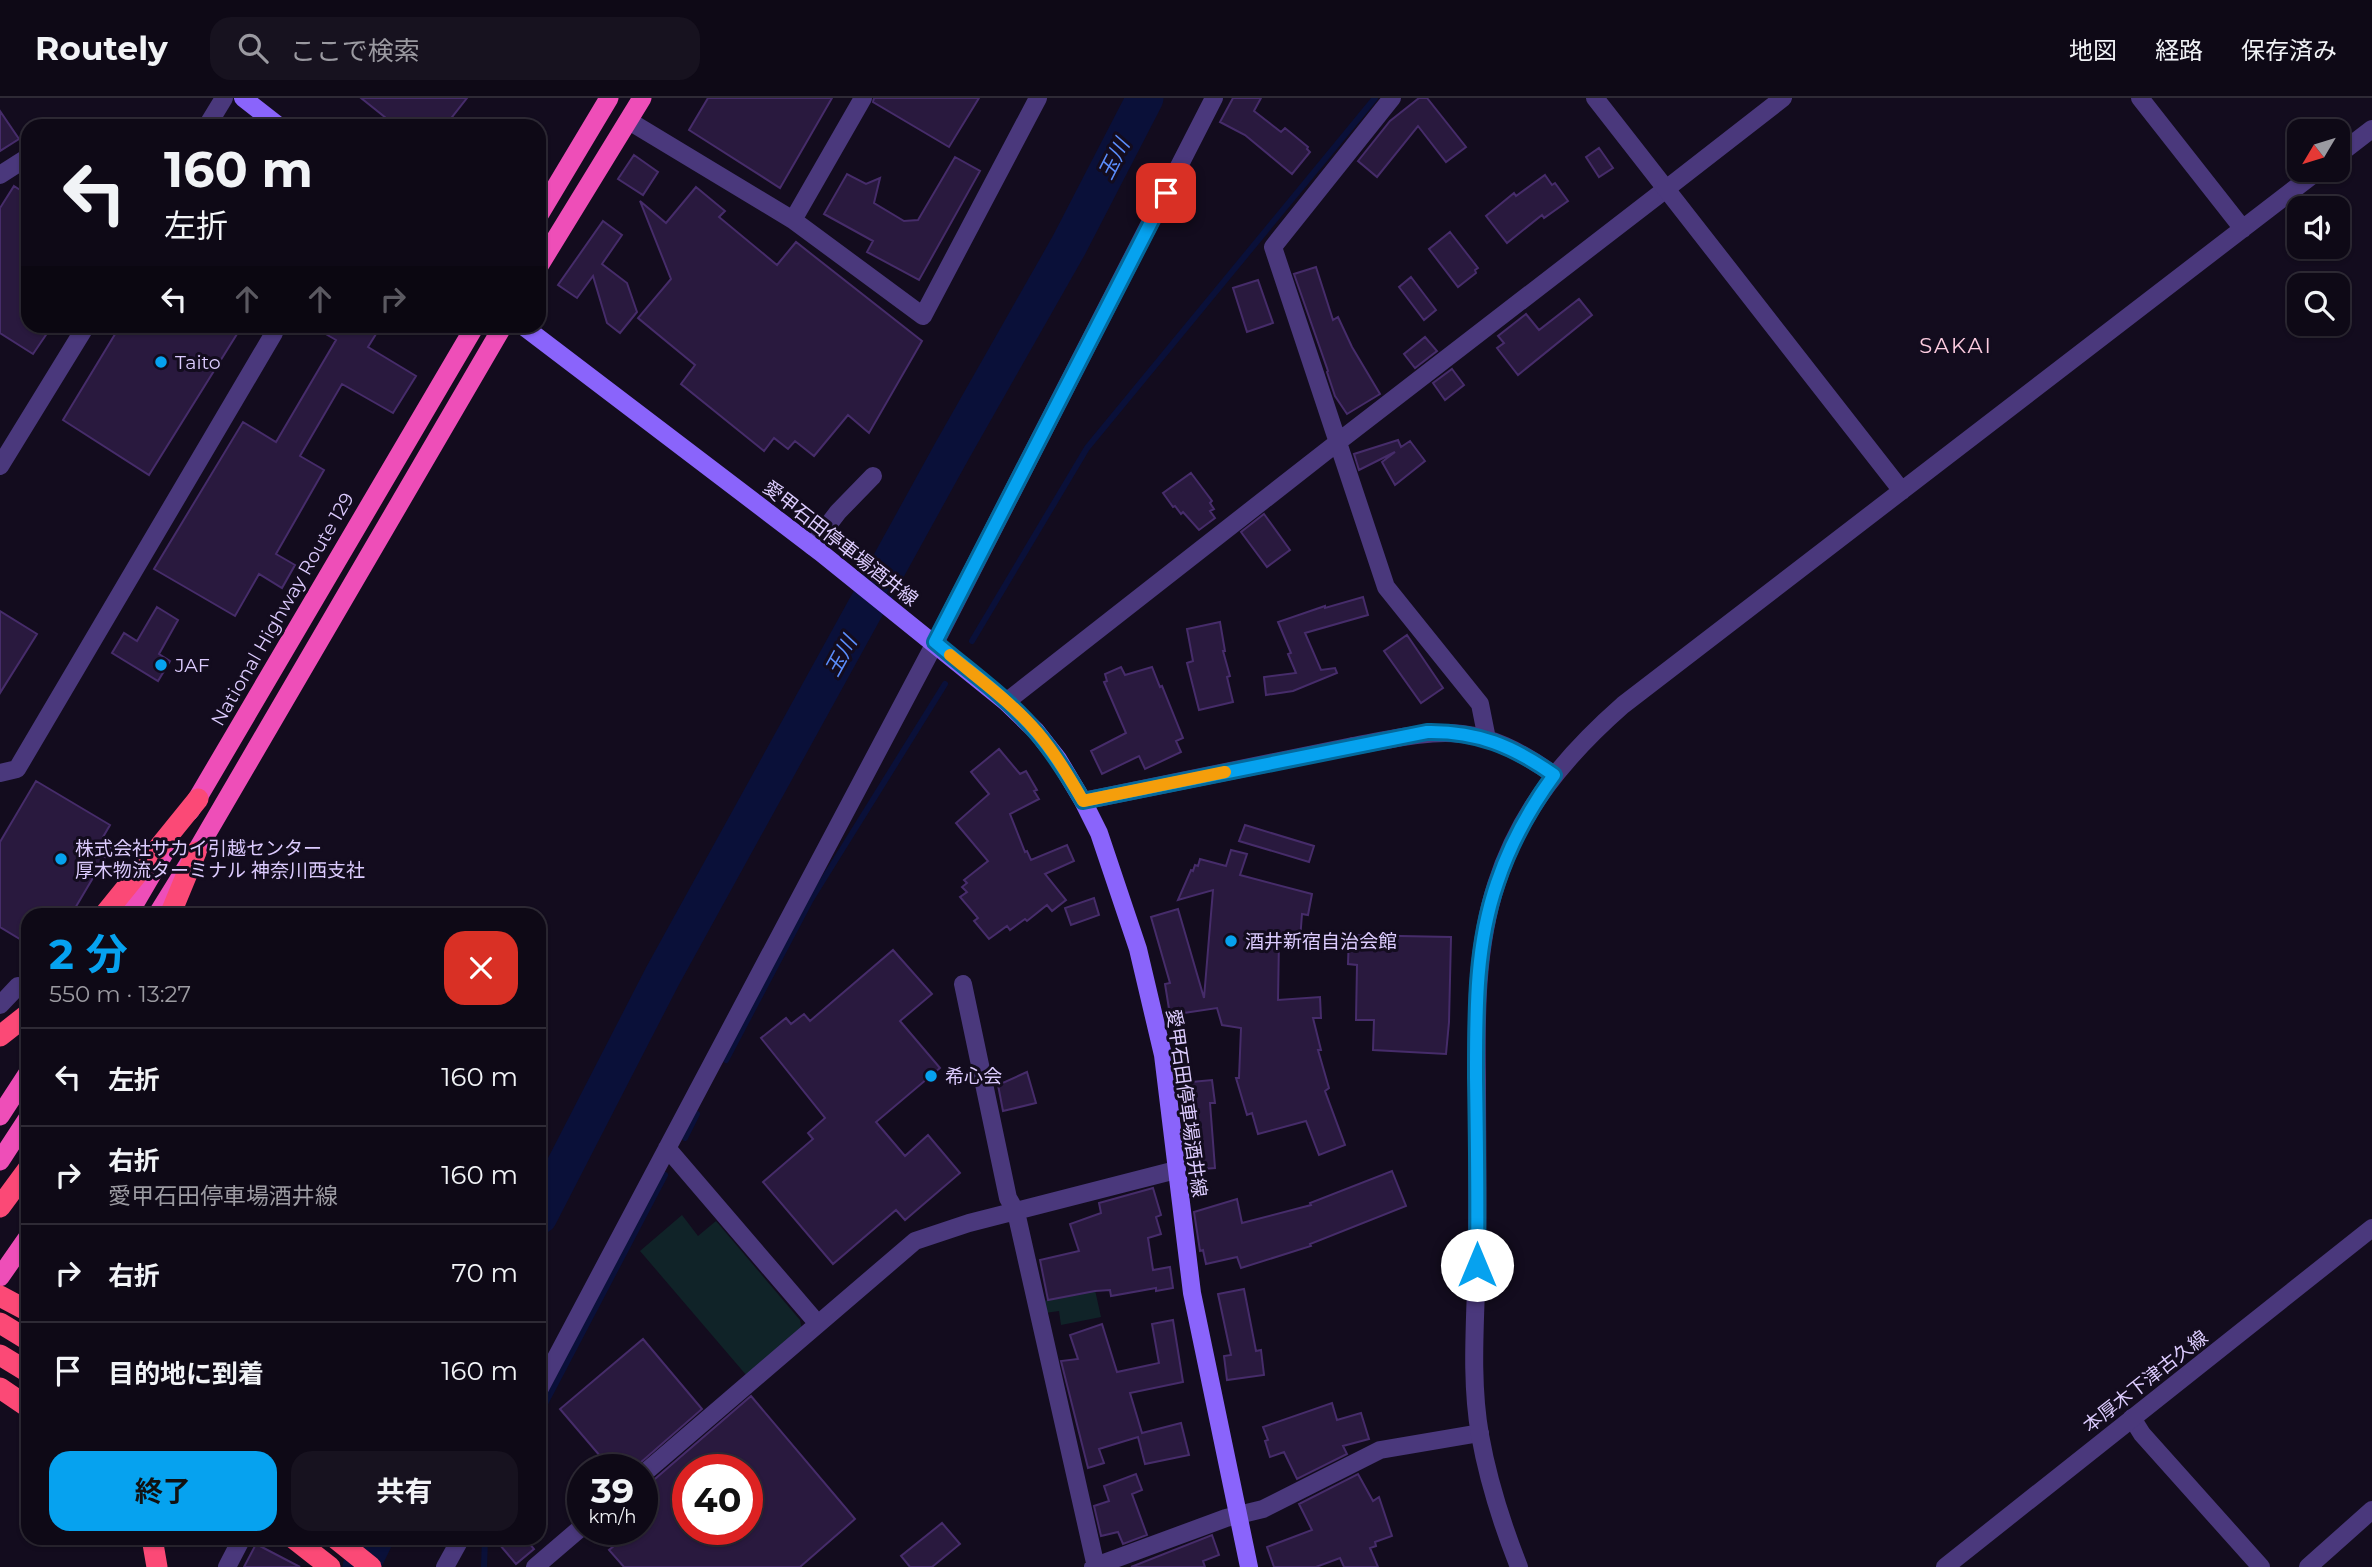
<!DOCTYPE html>
<html lang="ja">
<head>
<meta charset="utf-8">
<style>
  :root { --surface:#0e0916; --page:#17121f; --text:#f1f3f6; --muted:#9b9aa1; --line:#2e2a35; --accent:#06a2ef }
  body { margin:0; font-family:Montserrat,"Noto Sans JP",sans-serif; background:var(--page); color:var(--text); height:100vh; display:flex; flex-direction:column; font-size:26px; white-space:nowrap }
  * { box-sizing:border-box; margin:0 }
  p { font-size:23px; color:var(--muted) }
  .icon { flex:none; width:38px; height:38px; fill:none; stroke:currentColor; stroke-width:2; stroke-linecap:round; stroke-linejoin:round }
  .map { position:relative; flex:1; overflow:hidden }
  .drawer { position:absolute; left:21px; top:810px; width:525px; height:637px; display:flex; flex-direction:column; background:var(--surface); border-radius:21px; box-shadow:0 2px 5px #0004,0 0 0 2px var(--line) }
  .drawer>* { flex:none }
  .hud { position:absolute; left:21px; top:21px; width:525px; height:214px; border-radius:21px; box-shadow:0 2px 5px #0004,0 0 0 2px var(--line); background:#0e0916; color:var(--text); overflow:hidden }
  .needle { width:46px; rotate:232deg }
  .tools { position:absolute; left:2287px; top:21px; display:grid; gap:14px }
  .tools a { display:grid; place-items:center; width:63px; height:63px; border-radius:14px; background:var(--surface); box-shadow:0 2px 5px #0004,0 0 0 2px var(--line); font-size:35px }
  .speed { position:absolute; left:567px; top:1356px; display:flex; gap:14px; font-size:35px; font-weight:700; text-align:center }
  .speed>* { display:grid; place-content:center; width:91px; height:91px; border-radius:50%; background:var(--surface); box-shadow:0 2px 5px #0004,0 0 0 2px var(--line); line-height:1 }
  .speed small { font-size:18px; font-weight:400 }
  .speed .limit { border:10px solid #d22; background:#fff; color:#111 }
  .pin { position:absolute; display:grid; place-items:center; width:60px; height:60px; color:#fff; margin:-30px; border-radius:14px; box-shadow:0 4px 10px #0006 }
  .me { position:absolute; width:77px; margin:-38px; rotate:0deg; stroke-linejoin:round; filter:drop-shadow(0 0 5px #0008) }
  .turn { display:flex; align-items:center; gap:24px; height:147px; padding:0 28px; font-size:32px }
  .turn .icon { width:91px; height:91px; stroke-width:2.5 }
  .turn b { display:block; font-size:49px; line-height:60px }
  .lanes { display:flex; align-items:center; height:66px; padding:0 28px; background:#0003; justify-content:center; gap:35px; direction:ltr }
  .lanes .off { opacity:.35 }
  .round { display:grid; place-items:center; flex:none; width:74px; height:74px; border-radius:21px; background:var(--page) }
  .headline { display:flex; align-items:center; justify-content:space-between; height:119px; padding:0 28px }
  h1 { font-size:42px; font-weight:700; line-height:52px; color:var(--accent) }
  .button { display:flex; gap:14px; margin-top:auto; padding:14px 28px }
  .button a { flex:1; height:80px; border-radius:21px; background:var(--accent); color:#111; font-size:28px; font-weight:700; line-height:80px; text-align:center }
  .button a+a { background:var(--page); color:var(--text) }
  ul { padding:0; list-style:none }
  li { display:flex; align-items:center; gap:21px; height:98px; padding:0 28px; border-top:2px solid var(--line) }
  li div { flex:1 }
  li b { display:block; font-size:26px }
  li em { font-style:normal }
  header { display:flex; align-items:center; gap:42px; box-sizing:border-box; height:98px; padding:0 35px; background:var(--surface); border-bottom:2px solid var(--line) }
  header strong { font-size:33px }
  nav { display:flex; gap:38px; margin-inline-start:auto; font-size:24px }
  .search { width:490px; height:63px; background:var(--page); display:flex; align-items:center; gap:18px; box-sizing:border-box; padding:0 24px; border-radius:21px; color:var(--muted); font-size:26px }
  .map>svg:first-child { display:block }
  .green { fill:#102328 }
  .lines { fill:none; stroke-linecap:round; stroke-linejoin:round }
  .stream { stroke:#0a1039; stroke-width:6 }
  .river { stroke:#0a1039; stroke-width:37 }
  .building { fill:#29193e; stroke:#462c6a; stroke-width:2; fill-rule:evenodd }
  .minor { stroke:#4a387c; stroke-width:18 }
  .tertiary { stroke:#4a387c; stroke-width:18 }
  .secondary { stroke:#8a64fb; stroke-width:18 }
  .trunk { stroke:#ee4eb8; stroke-width:19 }
  .motorway { stroke:#fb4976; stroke-width:21 }
  .route-casing { stroke:#04699b; stroke-width:18 }
  .route { stroke:#06a2ef; stroke-width:12 }
  .slow { stroke:#f59e0b; stroke-width:12 }
  .poi-dot { fill:#06a2ef; stroke:#130c1e; stroke-width:2.5 }
  .labels { text-anchor:middle; stroke-width:6; stroke-linejoin:round; paint-order:stroke }
  .poi-label { font-size:19px; fill:#dccbfe; stroke:#130c1e; text-anchor:start }
  .street-label { font-size:19px; fill:#dccbfe; stroke:#130c1e }
  .water-label { font-size:21px; font-style:italic; fill:#5b8dfb; stroke:#130c1e }
  .neighbourhood-label { font-size:21px; letter-spacing:2px; fill:#fecde1; stroke:#130c1e }
</style>
</head>
<body>
<header>
<strong>Routely</strong>
<div class="search"><svg class="icon" aria-label="search" viewBox="0 0 24 24"><circle cx="10" cy="10" r="6"/><path d="M15 15l6 6"/></svg>ここで検索</div>
<nav><a>地図</a><a>経路</a><a>保存済み</a></nav>
</header>
<div class="map">
<svg width="2372" height="1469" viewBox="0 0 2372 1469">
  <rect width="100%" height="100%" fill="#130c1e"/>
  <path class="green" d="M682 1117 698 1138 716 1123 800 1222 802 1232 747 1278 640 1153Z
    M1095 1192 1101 1219 1061 1227 1059 1213 1045 1215 1043 1203Z"/>
  <g class="lines">
    <path class="stream" d="M972 543 1087 350 1375 0
      M726 962 810 803 945 586
      M685 1040 697 1016
      M539 1317 665 1077
      M484 1469 485 1440"/>
    <path class="river" d="M539 1118 662 879 952 353 1069 147 1145 0
      M361 1469 375 1440"/>
  </g>
  <path class="building" d="M361 0H467L445 28H396Z
    M708 0H832L780 90 689 32Z
    M874 0H979L949 49 873 4Z
    M1233 0H1261L1254 13 1281 34 1285 30 1308 49 1307 51 1310 54 1292 76 1245 37 1220 24Z
    M1419 0H1427L1466 49 1446 64 1418 28 1377 79 1358 63 1390 23Z
    M0 13 19 41 0 53Z
    M1599 50 1613 70 1599 79 1586 59Z
    M634 57 658 74 643 97 618 81Z
    M955 59 980 73 919 182 867 154 873 143 824 116 847 76 866 86 880 80 874 105 904 123 918 122Z
    M1545 77 1552 87 1555 85 1568 103 1544 120 1542 117 1507 145 1486 118 1514 95 1516 98Z
    M14 88 28 97V228H52L33 256 0 235V110Z
    M696 89 725 113 719 119 777 167 796 144 922 243 869 335 848 317 814 358 795 343 788 351 774 340 764 353 681 286 695 267 638 220 671 181 640 103 666 125Z
    M603 123 622 137 602 166 627 185 637 214 620 235 607 225 593 178 577 200 558 187Z
    M1450 134 1478 170 1475 172 1476 175 1458 189 1429 151Z
    M1316 169 1333 222 1338 219 1352 249 1380 296 1347 316 1335 298 1327 274 1328 273 1294 176Z
    M1411 179 1436 212 1424 222 1399 189Z
    M1258 182 1273 225 1247 234 1233 190Z
    M1579 201 1592 217 1518 277 1497 250 1504 245 1498 238 1526 216 1539 232Z
    M120 228H242L149 377 63 322Z
    M312 228H381L368 249 416 278 393 315 342 286 300 358 324 372 276 456 295 467 282 490 259 476 235 518 154 471 243 324 276 344 336 242Z
    M1425 239 1437 253 1415 270 1404 256Z
    M1452 271 1464 287 1445 302 1433 285Z
    M1398 342 1401 349 1410 343 1425 363 1395 387 1382 364 1395 354 1359 372 1354 356Z
    M1191 375 1212 403 1210 405 1214 411 1210 413 1215 420 1199 432 1183 414 1181 416 1175 408 1173 409 1163 395Z
    M1264 416 1290 452 1267 469 1241 434Z
    M1363 499 1368 517 1305 535 1321 572 1335 570 1337 575 1293 593 1266 597 1264 579 1296 575 1288 556 1291 555 1278 524 1325 508V510Z
    M157 509 178 522 159 556 170 563 158 583 112 555 124 535 137 543Z
    M0 513 37 536 0 595Z
    M1220 524 1225 553H1223L1230 578 1227 579 1233 604 1199 612 1187 565 1193 563 1187 531Z
    M1407 537 1443 590 1421 605 1384 553Z
    M1121 569 1125 577 1152 569 1160 589 1162 588 1183 640 1176 643 1181 654 1145 671 1139 658 1102 676 1091 653 1126 635 1104 584 1107 583 1105 576Z
    M999 651 1020 676 1026 673 1037 692 1034 693 1039 701 1010 716 1025 754 1027 753 1031 762 1067 747 1074 763 1045 776 1066 802 1052 813 1047 807 1027 823 1025 821 1010 832 1007 828 989 841 974 823 978 820 960 799 967 794 962 789 967 785 964 782 988 763 956 725 989 696 971 674Z
    M36 683 110 727 103 739 113 746 71 817H28V846L0 829V744Z
    M1245 727 1314 748 1309 764 1239 743Z
    M1231 752 1247 756 1240 777 1312 796 1308 817 1302 816 1300 842 1279 841 1278 902 1320 899 1321 920H1313L1321 952H1318L1329 990 1325 993 1345 1047 1319 1057 1306 1023 1258 1036 1252 1015 1247 1017 1236 980H1239L1241 930 1222 927 1217 910 1170 917 1165 886 1170 885 1151 819 1178 811 1204 900 1213 792 1178 802 1191 772 1193 773 1195 767 1198 768 1200 761 1226 768Z
    M1094 800 1099 817 1071 827 1065 810Z
    M1349 837 1451 839 1449 924 1446 956 1373 952 1374 922H1356L1357 867 1348 866Z
    M893 852 932 896 900 923 940 970 876 1024 905 1058 928 1037 960 1075 905 1122 896 1112 833 1166 763 1084 813 1041 808 1035 825 1020 761 940 786 920 791 926 804 916 810 923Z
    M1027 974 1036 1005 1003 1013 998 987Z
    M1212 982 1215 1005H1210L1215 1070 1190 1072 1185 1007 1183 1008 1181 985Z
    M1392 1073 1406 1108 1310 1146 1311 1148 1241 1170 1237 1159 1206 1166 1203 1152 1200 1153 1194 1114 1237 1101 1242 1125 1311 1107 1310 1105Z
    M1153 1090 1161 1117 1156 1119 1161 1136 1148 1140 1153 1172 1170 1169 1173 1190 1156 1193V1190L1111 1198 1110 1192 1095 1193 1048 1202 1040 1162 1079 1153 1070 1126 1101 1115 1099 1105Z
    M1244 1191 1256 1253 1261 1252 1264 1277 1227 1282 1224 1258 1231 1257 1218 1196Z
    M1173 1222 1183 1284 1130 1295 1142 1335 1181 1325 1189 1357 1145 1366 1138 1339 1099 1351 1104 1365 1088 1370 1061 1263 1078 1261 1070 1237 1102 1226 1117 1274 1159 1265 1152 1226Z
    M643 1241 702 1311 632 1372H612L560 1311Z
    M751 1298 855 1421 800 1469H624L609 1452 634 1432H642V1388L649 1386ZM688 1372H747V1432H688Z
    M1332 1305 1337 1322 1361 1315 1369 1341 1343 1348 1347 1356 1297 1381 1284 1354 1270 1359 1265 1343 1268 1342 1263 1329Z
    M1136 1376 1142 1392 1132 1396 1147 1437 1123 1446 1118 1434 1101 1438 1094 1408 1109 1403 1104 1388Z
    M1358 1376 1373 1403 1379 1399 1392 1438 1375 1444 1376 1448 1370 1450 1378 1469H1344L1340 1460 1316 1469H1274L1267 1449 1312 1432 1299 1406Z
    M942 1425 960 1446 932 1469H910L901 1458Z
    M1212 1437 1219 1457 1203 1463 1205 1469H1131Z
    M494 1440H525L534 1451 516 1466Z
    M256 1446 300 1469H244Z"/>
  <g class="lines">
    <path class="minor" d="M1392 0 1273 149 1386 489 1480 606 1487 641
      M629 23 793 122 923 218 1038 0
      M0 77 28 59
      M793 122 863 0
      M812 448 838 414 873 378
      M1006 604 1338 344 1666 91
      M0 675 17 671 274 235V228
      M1083 703 1353 648
      M963 886 1008 1100 1016 1114 1096 1469
      M0 907 18 888
      M667 1050 818 1226
      M539 1292 935 545 1214 0
      M2132 1320 2142 1336 2261 1469
      M642 1377 915 1143 969 1125 1176 1072
      M227 1469 242 1440
      M445 1469 461 1440
      M535 1469 583 1428
      M1093 1469 1226 1420 1263 1411 1380 1352 1480 1335
      M2308 1469 2372 1412"/>
    <path class="tertiary" d="M1595 0 1902 393
      M2140 0 2243 131
      M207 28 224 0
      M2338 57 2372 31
      M1666 91 1783 0
      M0 368 86 228
      M1353 648C1440 632 1476 621 1554 677
      M1519 1469C1502 1426 1488 1382 1480 1337 1469 1274 1477 1209 1477 1146 1478 1091 1477 1036 1477 981 1476 916 1476 850 1496 787 1520 712 1565 658 1623 607L2319 72
      M1945 1469 2372 1130"/>
    <path class="secondary" d="M243 0 279 28
      M523 228 820 454 1006 604 1036 633 1058 661 1083 703 1099 735 1138 851 1163 957 1192 1195 1249 1469"/>
    <path class="trunk" d="M539 117 609 0
      M539 168 642 0
      M190 713 475 228
      M128 817 169 747
      M157 817 196 754 503 228
      M0 1018 28 975
      M0 1063 28 1020
      M0 1179 28 1139"/>
    <path class="motorway" d="M104 817 198 701
      M170 817 196 754
      M0 938 28 916
      M0 1109 28 1071
      M0 1198 28 1213
      M0 1225 28 1242
      M0 1257 28 1274
      M0 1290 28 1309
      M152 1440 157 1469
      M293 1440 330 1469
      M335 1440 371 1469"/>
  </g>
  <g class="lines">
    <g class="route-casing">
      <path id="route" d="M1166 95 935 544C969 573 1008 600 1037 635 1055 656 1069 679 1083 703L1427 634C1477 633 1513 648 1554 677 1530 710 1510 746 1497 785 1475 848 1476 915 1476 980 1477 1042 1478 1105 1477 1167"/>
    </g>
    <use href="#route" class="route"/>
    <path class="slow" d="M950 557C980 582 1012 605 1037 634 1055 655 1069 679 1083 703L1225 674"/>
  </g>
  <g class="poi-dot">
    <circle cx="161" cy="264" r="7"/>
    <circle cx="161" cy="567" r="7"/>
    <circle cx="61" cy="761" r="7"/>
    <circle cx="1231" cy="843" r="7"/>
    <circle cx="931" cy="978" r="7"/>
  </g>
  <g class="labels">
    <g class="poi-label">
      <text x="175" y="271">Taito</text>
      <text x="175" y="574">JAF</text>
      <text x="75" y="757">株式会社サカイ引越センター<tspan x="75" dy="22">厚木物流ターミナル 神奈川西支社</tspan></text>
      <text x="1245" y="850">酒井新宿自治会館</text>
      <text x="945" y="985">希心会</text>
    </g>
    <g class="street-label">
      <text transform="translate(841 445) rotate(38)" y="7">愛甲石田停車場酒井線</text>
      <text transform="translate(282 511) rotate(-60)" y="7">National Highway Route 129</text>
      <text transform="translate(1187 1005) rotate(82)" y="7">愛甲石田停車場酒井線</text>
      <text transform="translate(2145 1283) rotate(-38)" y="7">本厚木下津古久線</text>
    </g>
    <g class="water-label">
      <text transform="translate(1114 61) rotate(-63)" y="7">玉川</text>
      <text transform="translate(841 558) rotate(-61)" y="7">玉川</text>
    </g>
    <g class="neighbourhood-label">
      <text x="1956" y="255">SAKAI</text>
    </g>
  </g>
</svg>
<div class="tools">
<a><svg class="needle" viewBox="-14 -14 28 28"><path d="M0-13l5 13h-10z" fill="#e53935"/><path d="M0 13l5-13h-10z" fill="#9b9aa1"/></svg></a>
<a><svg class="icon" aria-label="sound" viewBox="0 0 24 24"><path d="M4 9h4l5-4v14l-5-4H4zM17 9q2 3 0 6"/></svg></a>
<a><svg class="icon" aria-label="search" viewBox="0 0 24 24"><circle cx="10" cy="10" r="6"/><path d="M15 15l6 6"/></svg></a>
</div>
<div class="speed"><div>39<small>km/h</small></div><div class="limit">40</div></div>
<div class="pin" style="left:1166px;top:95px;background:#d93025"><svg class="icon" aria-label="arrive" viewBox="0 0 24 24"><path d="M6 21V4h12l-3 4 3 4H6"/></svg></div>
<svg class="me" style="left:1477px;top:1167px" viewBox="-20 -20 40 40"><circle r="19" fill="#fff"/><path d="M0-13L10 11 0 6-10 11z" fill="#06a2ef"/></svg>
<div class="hud">
<div class="turn"><svg class="icon" aria-label="left" viewBox="0 0 24 24"><path d="M17 20v-9H6M10 6l-5 5 5 5"/></svg><div><b>160 m</b>左折</div></div>
<div class="lanes"><svg class="icon" aria-label="left" viewBox="0 0 24 24"><path d="M17 20v-9H6M10 6l-5 5 5 5"/></svg><svg class="icon off" aria-label="ahead" viewBox="0 0 24 24"><path d="M12 20V5M6 11l6-6 6 6"/></svg><svg class="icon off" aria-label="ahead" viewBox="0 0 24 24"><path d="M12 20V5M6 11l6-6 6 6"/></svg><svg class="icon off" aria-label="right" viewBox="0 0 24 24"><path d="M7 20v-9h11M14 6l5 5-5 5"/></svg></div>
</div>
<section class="drawer">
<div class="headline"><div><h1>2 分</h1><p>550 m · 13:27</p></div><a class="round" style="background:#d93025;color:#fff"><svg class="icon" aria-label="close" viewBox="0 0 24 24"><path d="M6 6l12 12M18 6L6 18"/></svg></a></div>
<ul>
<li><svg class="icon" aria-label="left" viewBox="0 0 24 24"><path d="M17 20v-9H6M10 6l-5 5 5 5"/></svg><div><b>左折</b></div><em>160 m</em></li>
<li><svg class="icon" aria-label="right" viewBox="0 0 24 24"><path d="M7 20v-9h11M14 6l5 5-5 5"/></svg><div><b>右折</b><p>愛甲石田停車場酒井線</p></div><em>160 m</em></li>
<li><svg class="icon" aria-label="right" viewBox="0 0 24 24"><path d="M7 20v-9h11M14 6l5 5-5 5"/></svg><div><b>右折</b></div><em>70 m</em></li>
<li><svg class="icon" aria-label="arrive" viewBox="0 0 24 24"><path d="M6 21V4h12l-3 4 3 4H6"/></svg><div><b>目的地に到着</b></div><em>160 m</em></li>
</ul>
<div class="button"><a>終了</a><a>共有</a></div>
</section>
</div>
</body>
</html>
